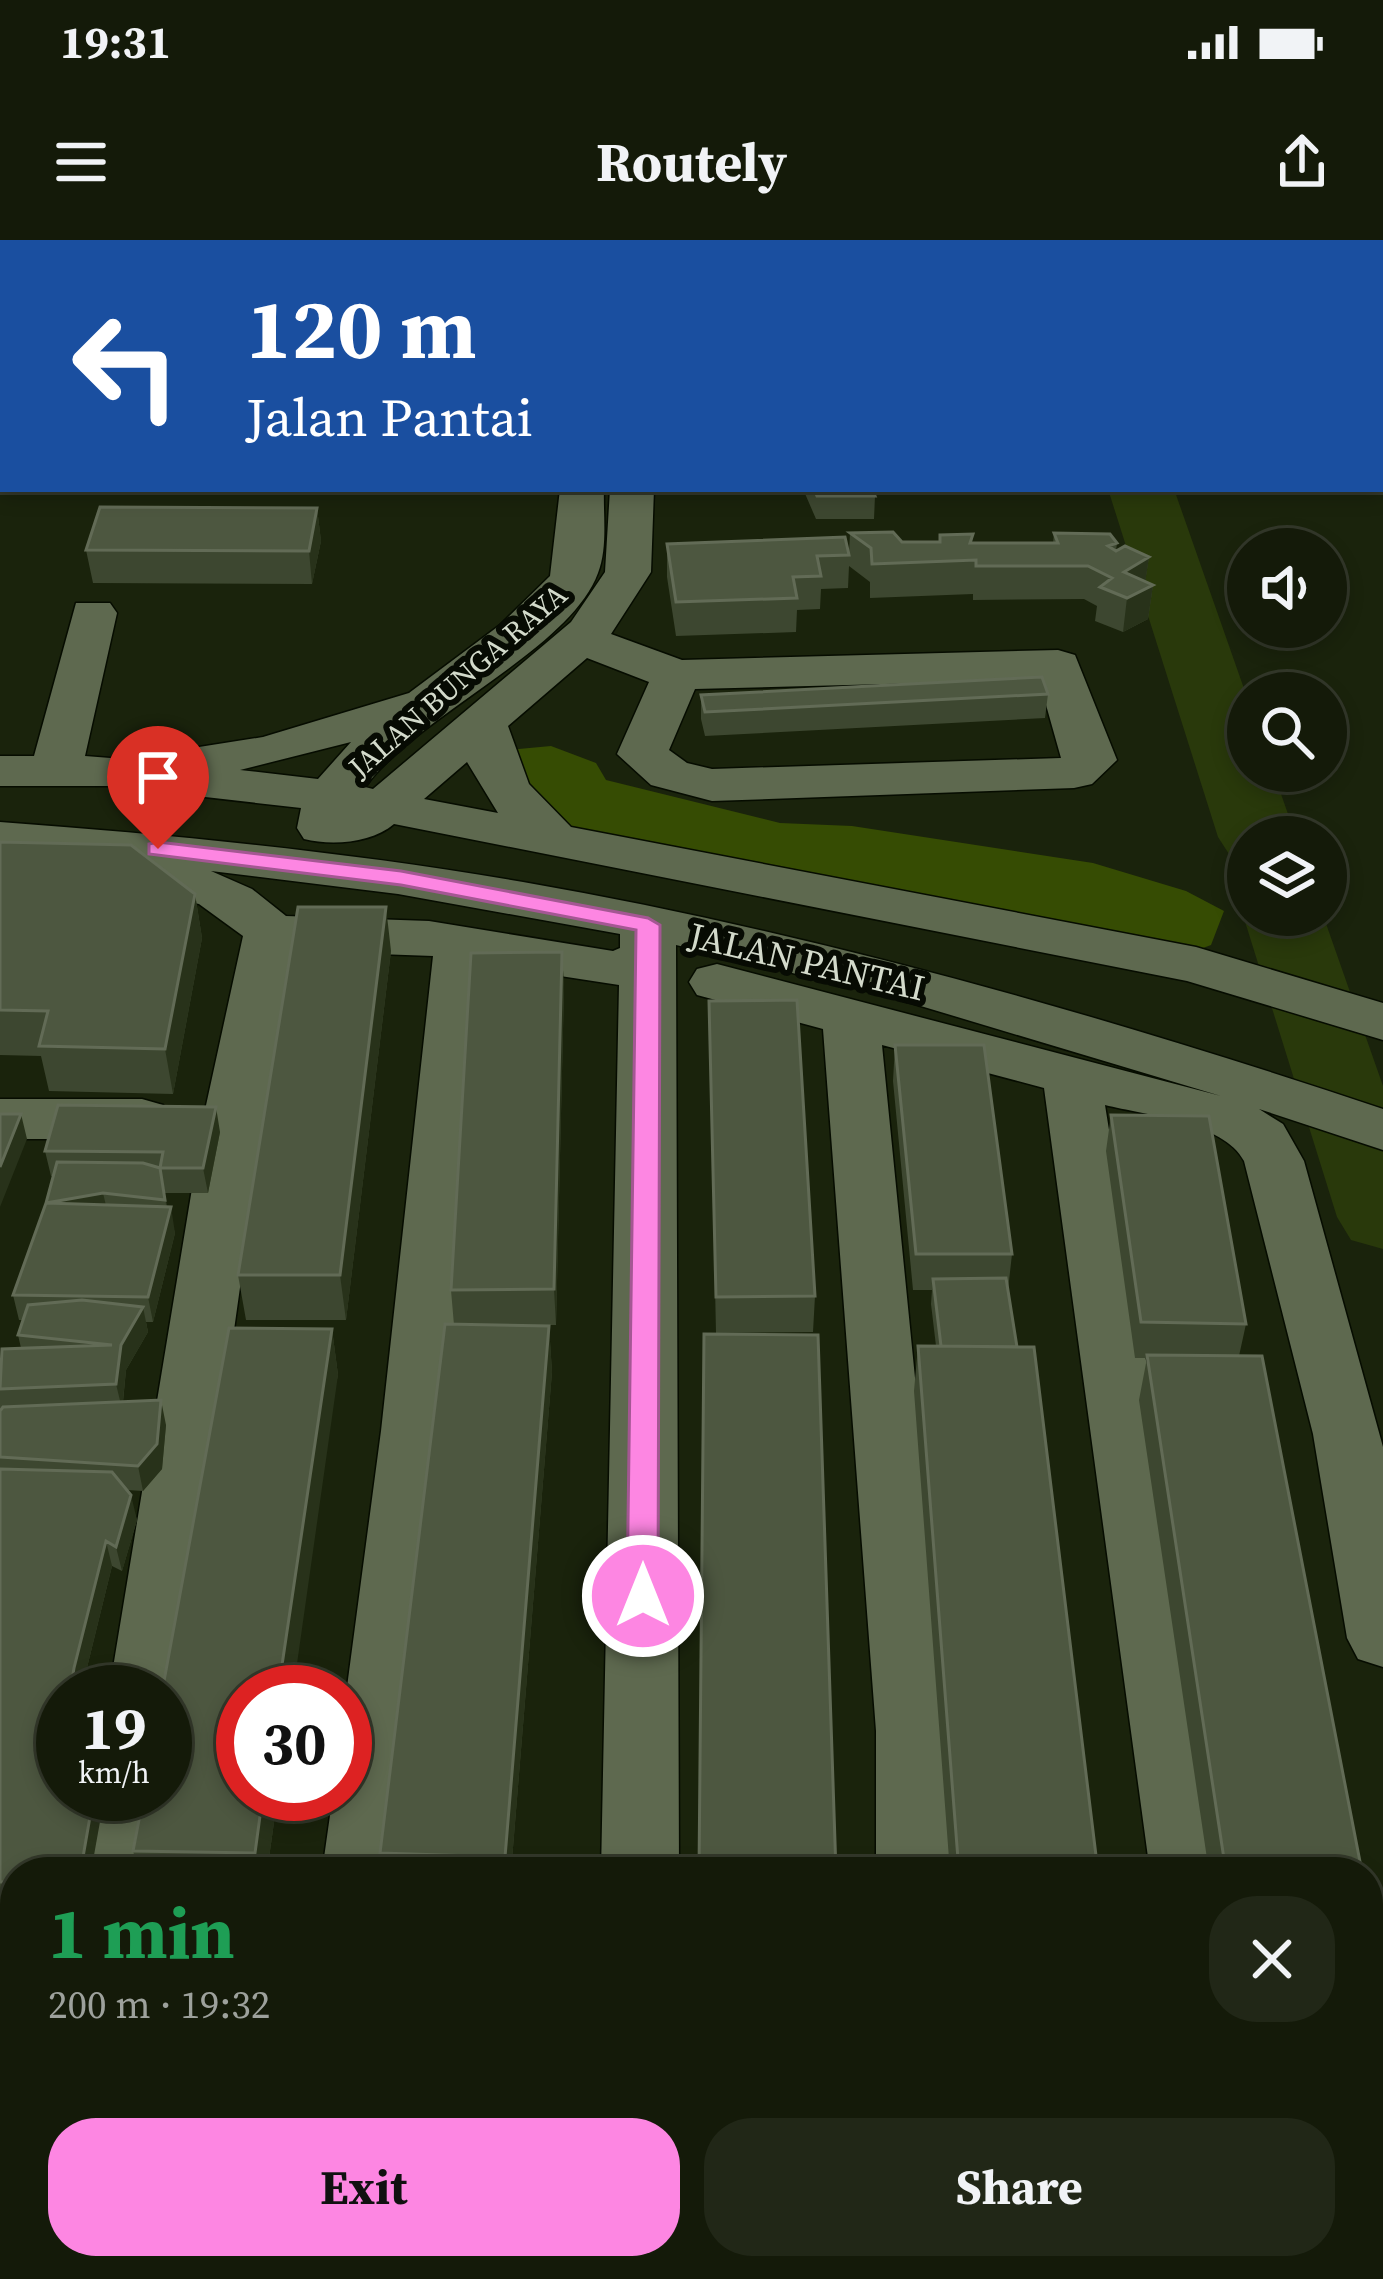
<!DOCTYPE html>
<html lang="en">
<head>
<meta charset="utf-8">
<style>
  :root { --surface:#141a09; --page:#212717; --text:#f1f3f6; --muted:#9da19c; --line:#33382a; --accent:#fd86e2 }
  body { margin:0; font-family:"Source Serif 4",serif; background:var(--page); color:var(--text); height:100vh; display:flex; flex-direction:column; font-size:45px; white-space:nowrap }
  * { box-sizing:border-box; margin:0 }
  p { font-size:39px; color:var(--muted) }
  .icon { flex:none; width:66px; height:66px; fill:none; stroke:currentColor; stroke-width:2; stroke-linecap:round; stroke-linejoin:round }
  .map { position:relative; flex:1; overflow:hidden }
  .sheet { position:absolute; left:0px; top:1617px; width:1383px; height:423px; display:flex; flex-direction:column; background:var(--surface); border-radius:48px 48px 0 0; box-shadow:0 6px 18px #0003,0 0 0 3px var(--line) }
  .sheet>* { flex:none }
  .banner { position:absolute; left:0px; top:0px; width:1383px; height:252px; box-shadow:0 6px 18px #0003,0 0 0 3px var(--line); background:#1a4fa0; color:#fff; overflow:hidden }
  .fabs { position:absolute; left:1227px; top:288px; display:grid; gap:24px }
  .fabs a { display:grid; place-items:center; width:120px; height:120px; border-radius:50%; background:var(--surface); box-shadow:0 6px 18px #0003,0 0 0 3px var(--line); font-size:60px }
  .speed { position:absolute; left:36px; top:1425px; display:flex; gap:24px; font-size:60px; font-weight:700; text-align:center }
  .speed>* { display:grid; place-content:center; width:156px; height:156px; border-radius:50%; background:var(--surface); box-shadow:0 6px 18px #0003,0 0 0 3px var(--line); line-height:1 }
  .speed small { font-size:30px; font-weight:400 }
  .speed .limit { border:18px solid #d22; background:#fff; color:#111 }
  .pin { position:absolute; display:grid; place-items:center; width:102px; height:102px; color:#fff; margin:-123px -51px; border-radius:50% 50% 50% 0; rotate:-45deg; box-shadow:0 0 12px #0007 }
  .pin .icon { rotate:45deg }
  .me { position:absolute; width:132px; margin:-66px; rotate:0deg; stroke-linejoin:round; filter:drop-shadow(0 0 9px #0008) }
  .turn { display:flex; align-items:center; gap:42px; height:252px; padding:0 48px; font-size:54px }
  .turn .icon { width:156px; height:156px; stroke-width:2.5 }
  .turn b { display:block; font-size:84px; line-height:102px }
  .round { display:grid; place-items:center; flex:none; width:126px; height:126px; border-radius:48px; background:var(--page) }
  .summary { display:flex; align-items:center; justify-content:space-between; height:204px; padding:0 48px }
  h1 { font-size:72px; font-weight:700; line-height:90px; color:#1e9e55 }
  .button { display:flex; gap:24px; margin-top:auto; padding:24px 48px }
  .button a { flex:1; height:138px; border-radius:48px; background:var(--accent); color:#111; font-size:48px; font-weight:700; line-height:138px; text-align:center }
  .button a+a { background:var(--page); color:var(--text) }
  .status { display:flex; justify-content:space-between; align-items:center; height:84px; padding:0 60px; background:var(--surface); direction:ltr }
  .status svg { height:33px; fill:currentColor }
  header { display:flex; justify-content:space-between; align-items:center; height:156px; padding:0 48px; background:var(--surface); font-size:54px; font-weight:700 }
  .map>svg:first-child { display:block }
  .green { fill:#364c03 }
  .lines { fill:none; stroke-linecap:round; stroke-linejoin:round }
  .river { fill:#29390b; fill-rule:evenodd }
  .minor-casing { stroke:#060c00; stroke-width:3 }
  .minor { fill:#5e694f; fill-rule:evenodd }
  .wall { fill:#3d4730 }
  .shaded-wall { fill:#28321a }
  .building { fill:#4d5740; stroke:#626b56; stroke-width:3 }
  .route { fill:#fd86e2; stroke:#a45793; stroke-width:3 }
  .labels { text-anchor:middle; stroke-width:12; stroke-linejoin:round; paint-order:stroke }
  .far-street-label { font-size:30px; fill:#d3dacb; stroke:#070b03 }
  .street-label { font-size:36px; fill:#d3dacb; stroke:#070b03 }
</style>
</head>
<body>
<div class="status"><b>19:31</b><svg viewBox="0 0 49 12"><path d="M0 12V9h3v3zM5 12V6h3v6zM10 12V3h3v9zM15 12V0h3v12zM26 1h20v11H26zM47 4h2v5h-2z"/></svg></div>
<header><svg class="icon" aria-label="menu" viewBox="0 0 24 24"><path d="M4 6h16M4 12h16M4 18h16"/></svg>Routely<svg class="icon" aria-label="share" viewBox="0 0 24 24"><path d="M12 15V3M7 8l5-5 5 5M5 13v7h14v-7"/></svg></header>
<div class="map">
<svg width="1383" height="2039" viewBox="0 0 1383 2039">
  <rect width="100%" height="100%" fill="#1a230c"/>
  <path class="green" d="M551 506 596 523 606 540 780 583 852 586 1093 623 1186 651 1224 671 1211 705 1187 714 560 593 498 511Z"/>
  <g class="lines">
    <path class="river" d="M1203 0H1261L1201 3Z
      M1108 249H1174L1248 460V531H1273L1296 597H1248V618L1229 614 1218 597Z
      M1248 667V675H1323L1383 846V1009L1351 1000 1337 977 1243 675Z"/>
    <g class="minor-casing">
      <path id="minor" d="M0 0H18L20 3H3L0 18Z
        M778 0H835L837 3H780Z
        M3 48V77L0 78V49Z
        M560 249H604C603 276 608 307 598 333 569 411 418 474 365 547L373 549 571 382 605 332 610 249H654L651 332 611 394 682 420 1058 410 1075 415 1117 520 1092 544 1074 548 712 561 651 545 617 514 649 442 587 418 508 486 529 544 571 587 1196 707 1383 763V800L1187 741 394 584C372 603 332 606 304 599L297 588 301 568 108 546H0V516H34L76 363H110L117 373 85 516 174 523 180 510 263 497 409 453 500 385 550 336ZM1039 440 1061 518 712 529 687 523 669 510 695 449ZM351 502 318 539 240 530ZM467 522 498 573 424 559Z
        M0 582C175 595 350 612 523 642 816 693 1102 775 1383 869V910L1259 869 1283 884 1304 921 1383 1207V1427L1358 1419 1347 1398 1313 1194 1244 921C1224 882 1144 875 1105 865L1228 1632H1150L1044 848 882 805 950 1491 954 1632H876V1491L823 789 697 755 689 742 697 729 717 724 1221 856 884 755 676 705 679 1632H601L619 745 488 725 449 1191 400 1632H322L333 1554H345V1462L381 1191 433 716 295 711 265 870 183 1452 165 1476V1452H109L205 870 243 696 199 664 135 649 127 637 138 625 0 614ZM211 631 398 654 620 694V708L613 711 429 681 286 676 252 649Z
        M0 859H142L163 865 172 879 163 893 142 899H0Z
        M165 1546 169 1554 158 1632H80L93 1554H165Z
        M0 1658H15V1728H0Z
        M1368 1720 1383 1721V1793L1368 1792Z"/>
    </g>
    <use href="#minor" class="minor"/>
  </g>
  <path class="wall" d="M1271 0H1383V24H1380V3H1270Z
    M1380 156H1383V254L1380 248Z
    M169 249H200L199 254H170Z
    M460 249H491L490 255H460Z
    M803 249H872L875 256 874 279H816Z
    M317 268 321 301 312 344 93 343 86 310Z
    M850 293 902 302H940L973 294 972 303H1053L1054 293 1117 303 1116 311 1149 317 1145 342 1153 345 1148 379 1123 392 1095 381 1097 366 1084 359 973 360V354L870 358V342L849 326 848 348 821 349 820 369 797 370 796 392 676 396 667 337V304L849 313Z
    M1048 454 1045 478 705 496 701 479V455Z
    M0 602 195 654 202 698 173 854 49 851 41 816 0 815Z
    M391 711 346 1080H246L238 1035Z
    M562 712 564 748 556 1085H495L549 1086 552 1132 511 1632H382L380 1613 454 1085 451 1050Z
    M709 761 815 1056 813 1092 716 1093Z
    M895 805 1012 1014 1008 1050 1098 1632H950L914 1151 918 1106H936L931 1064 932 1050H913L893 841Z
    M1111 875 1246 1084 1239 1116 1362 1632H1209L1139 1160 1147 1118H1135L1106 911Z
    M220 892 208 953H165L162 937 167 967 175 993 153 1082H146L148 1092 126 1130 123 1162 166 1185 162 1229 143 1251 127 1250 137 1280 122 1331 112 1326 81 1452 63 1554 101 1576 15 1632V1666H0V1118L21 1108 18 1095 23 1080H19L13 1055 46 963 53 936H51L45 911Z
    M332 1089 338 1135 243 1554H278L267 1632H139L133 1611Z
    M1166 2025H1368L1383 2039H1162Z"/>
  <path class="shaded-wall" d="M1055 0H1089L1074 3H1054Z
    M1380 74H1383V96H1380Z
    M317 268 321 301 312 344 309 311Z
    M1149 317 1144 350 1153 345 1148 379 1123 392 1127 358 1124 332Z
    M195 654 202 698 173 854 165 809Z
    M386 667 391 711 346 1080 340 1035Z
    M562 712 564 748 556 1085 554 1049Z
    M216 867 220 892 208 953 203 928Z
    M21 874 27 899 0 967V927Z
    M160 928 168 976 171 967 175 993 153 1082 148 1057 168 977Z
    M103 953 109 978 46 963Z
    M143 1067 148 1092 126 1130 122 1169 116 1144 121 1105Z
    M549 1086 552 1132 511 1632H506L505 1617Z
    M332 1089 338 1135 293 1452H278Z
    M161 1160 166 1185 162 1229 143 1251 138 1226Z
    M131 1255 137 1280 122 1331 116 1307Z
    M106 1301 112 1326 81 1452H70L74 1428Z
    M63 1497V1554L54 1553Z
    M95 1554 101 1576 91 1632H58Z
    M263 1554H278L267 1632H259L255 1613Z"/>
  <path class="building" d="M85 0H267L266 3H84Z
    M1273 0H1383V3H1275Z
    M1380 156H1383V204L1380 195Z
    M814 249H872L875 256H817Z
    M100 267 317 268 309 311 86 310Z
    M893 292 902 302H940V295L973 294 970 303H1058L1054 293 1110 294 1117 303 1108 306 1116 311 1125 306 1149 317 1124 332 1153 345 1127 358 1100 347 1112 338 1088 326H976V320L872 324 871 308 850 293Z
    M845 297 849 315 817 316 821 336 793 337 797 358 676 362 667 304Z
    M1042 437 1048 454 705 472 701 455Z
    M0 602 131 605 195 654 165 809 39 806 48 771 0 770Z
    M298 667H386L340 1035H238Z
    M562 712 554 1049 451 1050 471 713Z
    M797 760 815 1056 716 1057 709 761Z
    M895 805H984L1012 1014H916Z
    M58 865 216 867 203 928H160L163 912 45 911Z
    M0 874H21L0 927Z
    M1111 875 1209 876 1246 1084 1141 1082Z
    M57 922 143 923 160 928 165 960 103 953 46 963Z
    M46 963 171 967 148 1057 13 1055Z
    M1006 1038 1017 1107 941 1106 933 1039Z
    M82 1060 143 1067 121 1105 116 1144 0 1149 2 1109 112 1105 18 1095 28 1065Z
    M445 1084 549 1086 505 1617 380 1613Z
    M229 1088 332 1089 278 1452H243V1554H263L255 1613 133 1611 144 1554H165V1452H162Z
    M704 1094 818 1095 836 1632H699Z
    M918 1106 1034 1107 1098 1632H959Z
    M1147 1115 1262 1116 1362 1632H1226Z
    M161 1160 157 1204 138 1226 0 1217V1171L3 1167Z
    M0 1229 112 1232 131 1255 116 1307 106 1301 74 1428 70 1452H63V1497L54 1553 94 1554 83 1617 58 1632H15V1642H0Z
    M1368 1970 1383 1971V2039H1173L1171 2025H1368Z"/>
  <path class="route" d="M158 602 401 631 648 678 660 685 658 1356 653 1364 643 1368 627 1356 636 690 401 645 149 614V604Z"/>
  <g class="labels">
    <g class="far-street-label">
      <text transform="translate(458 441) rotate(-41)" y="10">JALAN BUNGA RAYA</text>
    </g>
    <g class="street-label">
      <text transform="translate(807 721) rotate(13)" y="13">JALAN PANTAI</text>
    </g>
  </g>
</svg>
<div class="fabs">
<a><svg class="icon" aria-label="sound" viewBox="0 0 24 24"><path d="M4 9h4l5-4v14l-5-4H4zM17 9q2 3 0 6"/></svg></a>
<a><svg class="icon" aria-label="search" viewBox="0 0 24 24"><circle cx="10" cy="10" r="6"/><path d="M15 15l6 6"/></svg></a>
<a><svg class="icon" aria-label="layers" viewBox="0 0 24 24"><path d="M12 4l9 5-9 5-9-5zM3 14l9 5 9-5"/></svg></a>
</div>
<div class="speed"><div>19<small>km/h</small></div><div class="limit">30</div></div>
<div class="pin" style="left:158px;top:609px;background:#d93025"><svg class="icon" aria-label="arrive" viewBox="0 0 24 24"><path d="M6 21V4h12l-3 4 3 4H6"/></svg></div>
<svg class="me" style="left:643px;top:1356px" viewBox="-20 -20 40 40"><circle r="17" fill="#fd86e2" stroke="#fff" stroke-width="3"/><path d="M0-11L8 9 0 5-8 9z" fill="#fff"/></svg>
<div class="banner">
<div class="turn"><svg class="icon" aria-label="left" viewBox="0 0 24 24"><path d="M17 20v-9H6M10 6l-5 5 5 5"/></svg><div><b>120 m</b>Jalan Pantai</div></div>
</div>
<section class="sheet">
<div class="summary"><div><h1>1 min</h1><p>200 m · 19:32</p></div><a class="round"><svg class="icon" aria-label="close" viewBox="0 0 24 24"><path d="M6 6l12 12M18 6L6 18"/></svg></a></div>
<div class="button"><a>Exit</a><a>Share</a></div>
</section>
</div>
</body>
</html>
